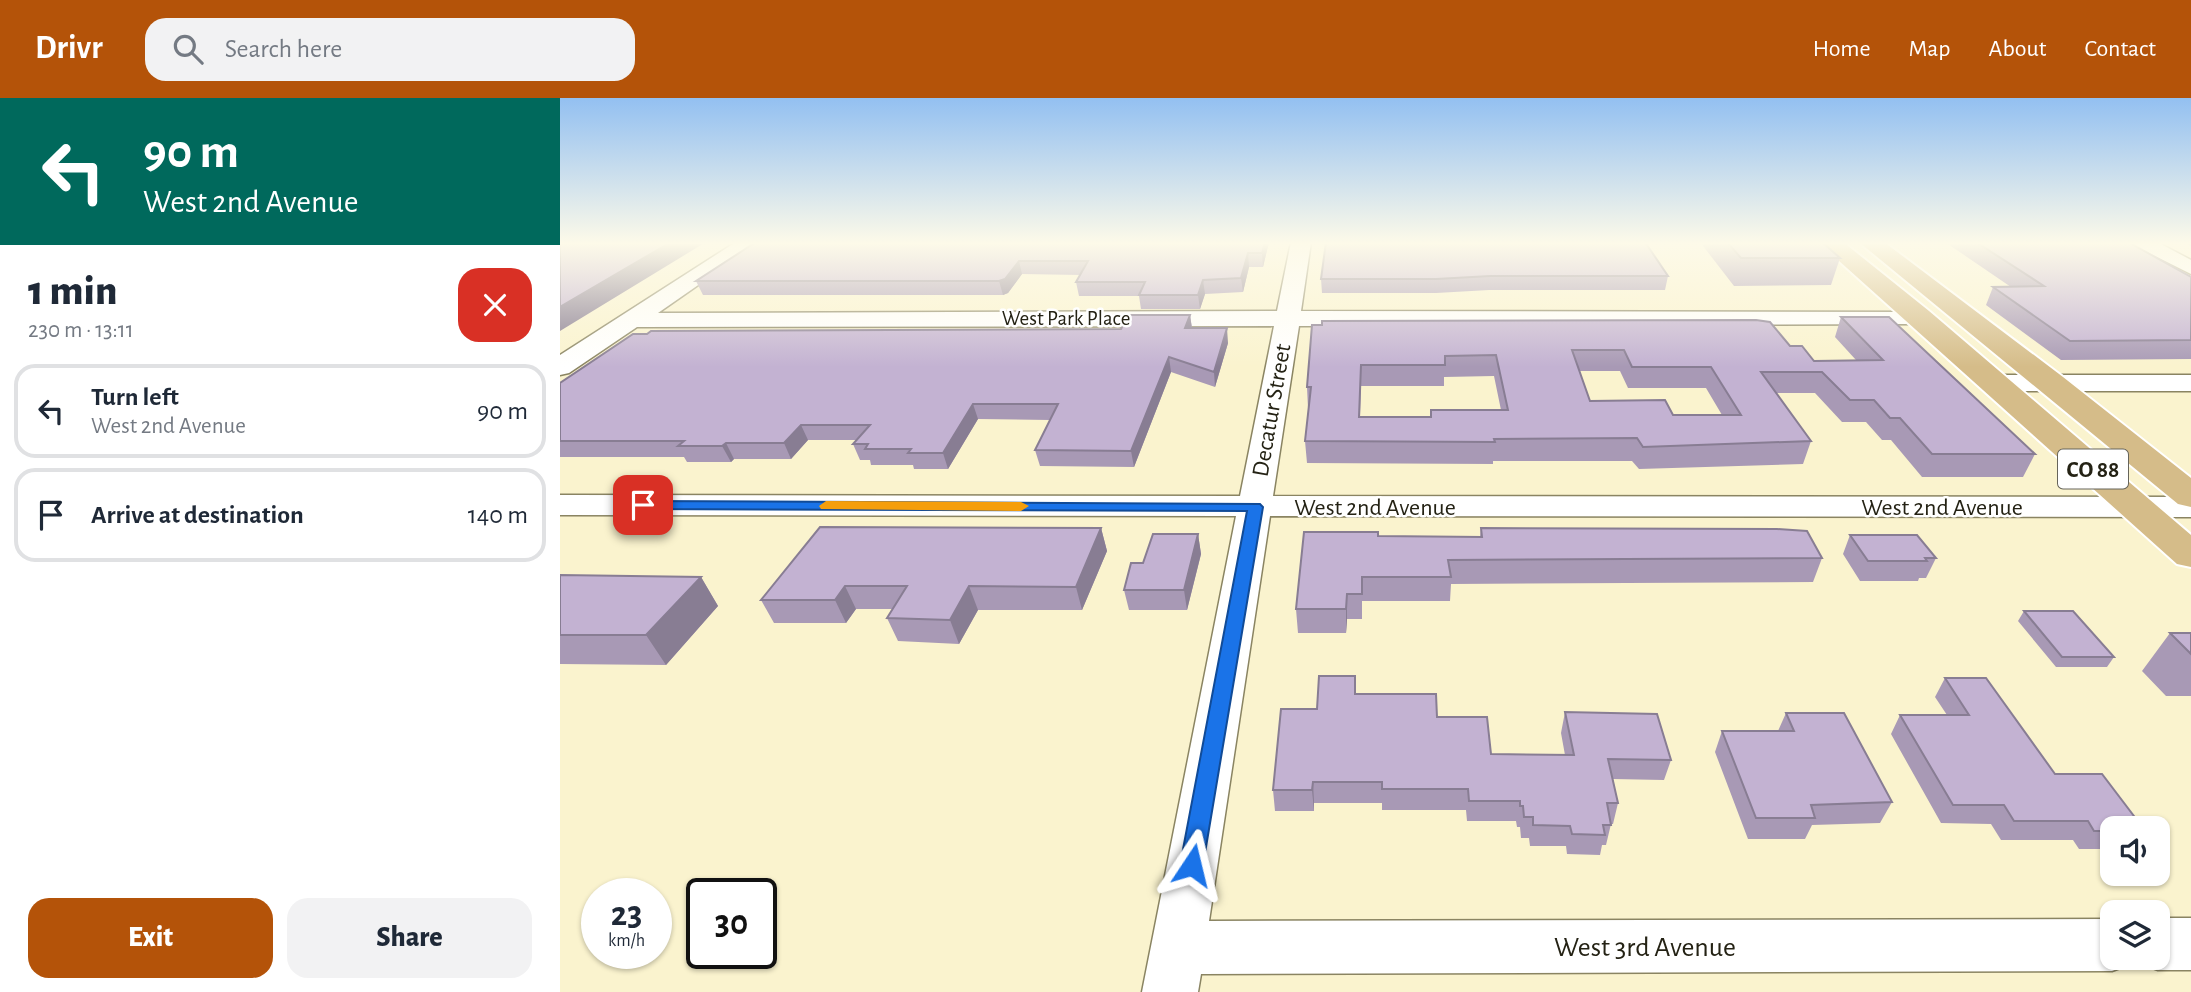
<!DOCTYPE html>
<html lang="en">
<head>
<meta charset="utf-8">
<style>
  :root { --surface:#fff; --page:#f2f2f3; --text:#1f2937; --muted:#747a83; --line:#e0e1e3; --accent:#b45309 }
  body { margin:0; font-family:"Alegreya Sans",sans-serif; background:var(--page); color:var(--text); height:100vh; display:flex; flex-direction:column; font-size:26px; white-space:nowrap }
  * { box-sizing:border-box; margin:0 }
  p { font-size:23px; color:var(--muted) }
  .icon { flex:none; width:38px; height:38px; fill:none; stroke:currentColor; stroke-width:2; stroke-linecap:round; stroke-linejoin:round }
  .map { position:relative; flex:1; overflow:hidden }
  .drawer { display:flex; flex-direction:column; background:var(--surface); width:560px }
  .drawer>* { flex:none }
  .banner { background:#00695c; color:#fff; overflow:hidden }
  .tools { position:absolute; left:1540px; top:718px; display:grid; gap:14px }
  .tools a { display:grid; place-items:center; width:70px; height:70px; border-radius:14px; background:var(--surface); box-shadow:0 2px 5px #0004; font-size:35px }
  .speed { position:absolute; left:21px; top:780px; display:flex; gap:14px; font-size:35px; font-weight:700; text-align:center }
  .speed>* { display:grid; place-content:center; width:91px; height:91px; border-radius:50%; background:var(--surface); box-shadow:0 2px 5px #0004; line-height:1 }
  .speed small { font-size:18px; font-weight:400 }
  .speed .limit { border:4px solid #111; border-radius:10px; background:#fff; color:#111 }
  .pin { position:absolute; display:grid; place-items:center; width:60px; height:60px; color:#fff; margin:-30px; border-radius:14px; box-shadow:0 4px 10px #0006 }
  .me { position:absolute; width:77px; margin:-38px; rotate:10deg; stroke-linejoin:round; filter:drop-shadow(0 0 5px #0008) }
  .turn { display:flex; align-items:center; gap:24px; height:147px; padding:0 28px; font-size:32px }
  .turn .icon { width:91px; height:91px; stroke-width:2.5 }
  .turn b { display:block; font-size:49px; line-height:60px }
  .round { display:grid; place-items:center; flex:none; width:74px; height:74px; border-radius:21px; background:var(--page) }
  .overview { display:flex; align-items:center; justify-content:space-between; height:119px; padding:0 28px }
  h1 { font-size:42px; font-weight:800; line-height:52px }
  .button { display:flex; gap:14px; margin-top:auto; padding:14px 28px }
  .button a { flex:1; height:80px; border-radius:21px; background:var(--accent); color:#fff; font-size:28px; font-weight:800; line-height:80px; text-align:center }
  .button a+a { background:var(--page); color:var(--text) }
  ul { padding:0; list-style:none }
  li { display:flex; align-items:center; gap:21px; height:94px; margin:0 14px 10px; padding:0 14px; border:4px solid var(--line); border-radius:21px }
  li div { flex:1 }
  li b { display:block; font-size:26px }
  li em { font-style:normal }
  header { display:flex; align-items:center; gap:42px; box-sizing:border-box; height:98px; padding:0 35px; background:var(--accent); color:#fff }
  header strong { font-size:33px }
  nav { display:flex; gap:38px; margin-inline-start:auto; font-size:24px }
  .search { width:490px; height:63px; background:var(--page); display:flex; align-items:center; gap:18px; box-sizing:border-box; padding:0 24px; border-radius:21px; color:var(--muted); font-size:26px }
  main { display:flex; flex:1; min-height:0 }
  .map>svg:first-child { display:block }
  .lines { fill:none; stroke-linecap:round; stroke-linejoin:round }
  .minor-casing { stroke:#8a8462; stroke-width:3 }
  .major-casing { stroke:#fff; stroke-width:4 }
  .minor { fill:#fff; fill-rule:evenodd }
  .major { fill:#d5bc89; fill-rule:evenodd }
  .wall { fill:#a899b5; fill-rule:evenodd }
  .shaded-wall { fill:#887d93 }
  .building { fill:#c3b2d2; stroke:#887d93; stroke-width:2; fill-rule:evenodd }
  .route { fill:#1a73e8; stroke:#114b97; stroke-width:2 }
  .slow { fill:#f59e0b }
  .labels { text-anchor:middle; stroke-width:5; stroke-linejoin:round; paint-order:stroke }
  .far-street-label { font-size:21px; fill:#242214; stroke:#fff }
  .shield { fill:#fff; stroke:#66645a; stroke-width:2 }
  .shield-label { font-size:23px; font-weight:bold; fill:#242214 }
  .street-label { font-size:24px; fill:#242214; stroke:#fff }
  .near-street-label { font-size:28px; fill:#242214; stroke:#fff }
</style>
</head>
<body>
<header>
<strong>Drivr</strong>
<div class="search"><svg class="icon" aria-label="search" viewBox="0 0 24 24"><circle cx="10" cy="10" r="6"/><path d="M15 15l6 6"/></svg>Search here</div>
<nav><a>Home</a><a>Map</a><a>About</a><a>Contact</a></nav>
</header>
<main>
<section class="drawer">
<div class="banner">
<div class="turn"><svg class="icon" aria-label="left" viewBox="0 0 24 24"><path d="M17 20v-9H6M10 6l-5 5 5 5"/></svg><div><b>90 m</b>West 2nd Avenue</div></div>
</div>
<div class="overview"><div><h1>1 min</h1><p>230 m · 13:11</p></div><a class="round" style="background:#d93025;color:#fff"><svg class="icon" aria-label="close" viewBox="0 0 24 24"><path d="M6 6l12 12M18 6L6 18"/></svg></a></div>
<ul>
<li><svg class="icon" aria-label="left" viewBox="0 0 24 24"><path d="M17 20v-9H6M10 6l-5 5 5 5"/></svg><div><b>Turn left</b><p>West 2nd Avenue</p></div><em>90 m</em></li>
<li><svg class="icon" aria-label="arrive" viewBox="0 0 24 24"><path d="M6 21V4h12l-3 4 3 4H6"/></svg><div><b>Arrive at destination</b></div><em>140 m</em></li>
</ul>
<div class="button"><a>Exit</a><a>Share</a></div>
</section>
<div class="map">
<svg width="1631" height="894" viewBox="0 0 1631 894">
  <rect width="100%" height="100%" fill="#faf3ce"/>
  <g class="lines">
    <g class="minor-casing">
      <path id="minor" d="M176 144H200L98 215 717 213 731 144H751L741 213 1368 214 1372 219 1368 224 1360 226 739 228 713 398 1631 399V419L710 418 649 823 1552 821V859H1574L1571 866 1552 873 641 876 638 894H582L676 418 0 417V397L680 398 714 228 77 229 9 275 0 277V257Z
        M1572 144H1597L1631 162V176L1575 148Z
        M1436 277H1631V293H1436L1426 291 1422 285 1426 279Z
        M1598 820H1631V872H1598L1579 865 1576 859H1598Z"/>
    </g>
    <g class="major-casing">
      <path id="major" d="M1258 144H1283L1369 213 1631 437V469L1617 466Z
        M1299 144H1324L1503 279 1631 380V409L1618 406Z"/>
    </g>
    <use href="#minor" class="minor"/>
    <use href="#major" class="major"/>
  </g>
  <path class="wall" d="M709 144 703 169H689L683 194 645 196 640 211H581L579 198H519L516 184 521 177 462 176 448 195 443 197H143L136 183Z
    M766 144 1108 178 1105 192H929L876 195H762L761 181Z
    M1140 144H1262L1280 160 1271 187 1174 188Z
    M1385 144H1568L1631 179V261L1501 262 1426 207 1433 189H1451Z
    M1623 144H1631V148Z
    M630 217 632 230 668 245 655 289 611 274 574 369 480 368 475 352 490 322 418 321 388 371H354L353 367H311L310 362H300L293 346 297 342H248L231 361H174L171 364H127L124 359H0V285L561 231Z
    M1281 219 1475 356 1463 379H1362L1331 342H1322L1306 324H1282L1255 295H1216L1251 343 1243 366 1079 371 1072 363H933V366L747 365 745 343 749 310H748L747 289 752 227 1230 248 1254 263 1296 262 1275 239ZM1019 273H1060L1068 290H1146L1162 317H1113L1030 303ZM934 278 941 312 871 319H800L801 288H884V279Z
    M541 430 547 453 522 512H418L399 546 338 543 327 520 333 511H296L286 525H214L201 502Z
    M921 430 1262 460 1253 484 891 486 890 503H802V521H787L786 535H738L736 511 818 438 920 439Z
    M638 436 641 456 627 512H569L564 492 583 465Z
    M1290 437 1376 460 1366 480H1359L1358 483H1300L1283 456Z
    M0 477 141 479 158 508 106 567 0 566Z
    M1464 513 1554 559 1547 569H1496L1458 523Z
    M1610 535H1631V598H1606L1582 573Z
    M1385 580 1495 676 1552 730V751H1519L1513 742H1441L1431 726 1381 725 1331 636 1340 617H1387L1375 599Z
    M796 596 877 619 931 656 1005 657 1001 635 1005 614 1111 662 1104 682 1053 681 1058 705 1053 726H1051L1046 747H1042L1040 757 1007 756 1006 748H970L969 740H961L960 729H957L956 723H907L906 712H822V705H754V713H715L713 692 757 611Z
    M1226 615 1332 704 1320 725 1252 727 1245 741H1188L1155 654 1162 633H1218Z"/>
  <path class="shaded-wall" d="M111 144H146L0 233V209Z
    M705 144H709L703 169 702 155Z
    M688 155 689 169 683 194 681 180Z
    M459 163 462 176 448 195 443 197 439 183Z
    M643 182 645 196 640 211 638 197Z
    M630 217 632 231 625 230Z
    M667 230 668 245 655 289 654 274Z
    M609 259 611 274 574 369 571 353Z
    M413 306 418 321 388 371 383 355Z
    M241 327 248 342 231 361 224 345Z
    M166 345 174 361 171 364 162 348Z
    M541 430 547 453 522 512 516 489Z
    M638 436 641 456 627 512 624 492Z
    M141 479 158 508 106 567 86 537Z
    M285 488 296 511 286 525 275 502Z
    M409 488 418 512 399 546 390 522Z
    M787 496V521L786 535V511Z
    M753 684 754 705V713L752 692Z"/>
  <path class="building" d="M0 144H111L0 209Z
    M196 144H705L702 155H688L681 180 643 182 638 197H579L585 184H516L528 163H459L445 181 439 183H136Z
    M766 144H1085L1108 178H930L876 181H761Z
    M1167 144H1262L1280 160H1181Z
    M1416 144H1568L1631 179V242L1510 243 1433 189 1484 188Z
    M569 217H630L625 230H667L654 274 609 259 571 353 475 352 498 306H413L383 355H348L351 351H305L308 346H293L310 327H241L224 345H166L162 348H118L124 343H0V285L73 236H87L91 233 561 231Z
    M1281 219H1329L1475 356H1372L1340 320H1330L1314 302H1290L1262 274H1201L1251 343 1083 349 1077 340 934 341 935 344 745 343 751 289H747L752 227H762V223L1196 222 1210 224 1230 248H1242L1254 263 1323 262ZM1012 252H1064L1072 269H1151L1181 317H1113L1105 302 1030 303ZM936 257 948 312H871V319H799L801 267H885V258Z
    M260 429 541 430 516 489 409 488 390 522 327 520 347 488H285L275 502H201Z
    M921 430 1217 431 1247 433 1262 460 888 462 891 479H802V496H787L786 511H736L744 434H818V438L922 439Z
    M593 436H638L624 492H564L571 465H583Z
    M1290 437H1357L1376 460H1365L1367 463H1308Z
    M0 477 141 479 86 537H0Z
    M1464 513H1513L1554 559H1502Z
    M1610 535H1631V556Z
    M759 578H795V596H876L877 619H927L931 656 1014 657 1005 614 1097 616 1111 662 1048 661 1058 705H1047L1051 727H1043L1045 737 1012 736 1010 728 973 727V719H964L963 708H960V703H909L908 691H822V684H753L752 692H713L721 611H757Z
    M1385 580H1426L1495 676H1542L1583 730H1552V733H1534L1528 723H1454L1444 707H1393L1340 617H1409Z
    M1226 615H1284L1332 704 1251 707 1255 720H1196L1162 633H1234Z"/>
  <linearGradient id="sky" x2="0" y2="1"><stop stop-color="#93c0f1"/><stop offset="0.54" stop-color="#fdfae9"/><stop offset="1" stop-color="#fdfae9" stop-opacity="0"/></linearGradient>
  <rect width="1631" height="269" fill="url(#sky)"/>
  <path class="route" d="M83 403 700 406 703 409 643 767 640 775 632 778 624 775 620 767 687 413 78 411 76 407 78 404Z"/>
  <path class="slow" d="M266 403 461 404 469 408 461 413 261 411 259 408Z"/>
  <g class="labels">
    <g class="far-street-label">
      <text x="506" y="227">West Park Place</text>
    </g>
    <rect class="shield" x="1498" y="351.5" width="70" height="39" rx="5"/>
    <g class="shield-label">
      <text x="1533" y="379">CO 88</text>
    </g>
    <g class="street-label">
      <text transform="translate(711 312) rotate(-80)" y="8">Decatur Street</text>
      <text x="815" y="417">West 2nd Avenue</text>
      <text x="1382" y="417">West 2nd Avenue</text>
    </g>
    <g class="near-street-label">
      <text x="1085" y="858">West 3rd Avenue</text>
    </g>
  </g>
</svg>
<div class="tools">
<a><svg class="icon" aria-label="sound" viewBox="0 0 24 24"><path d="M4 9h4l5-4v14l-5-4H4zM17 9q2 3 0 6"/></svg></a>
<a><svg class="icon" aria-label="layers" viewBox="0 0 24 24"><path d="M12 4l9 5-9 5-9-5zM3 14l9 5 9-5"/></svg></a>
</div>
<div class="speed"><div>23<small>km/h</small></div><div class="limit">30</div></div>
<div class="pin" style="left:83px;top:407px;background:#d93025"><svg class="icon" aria-label="arrive" viewBox="0 0 24 24"><path d="M6 21V4h12l-3 4 3 4H6"/></svg></div>
<svg class="me" style="left:632px;top:767px" viewBox="-20 -20 40 40"><path d="M0-17L14 15 0 8-14 15z" fill="#1a73e8" stroke="#fff" stroke-width="4"/></svg>
</div>
</main>
</body>
</html>
